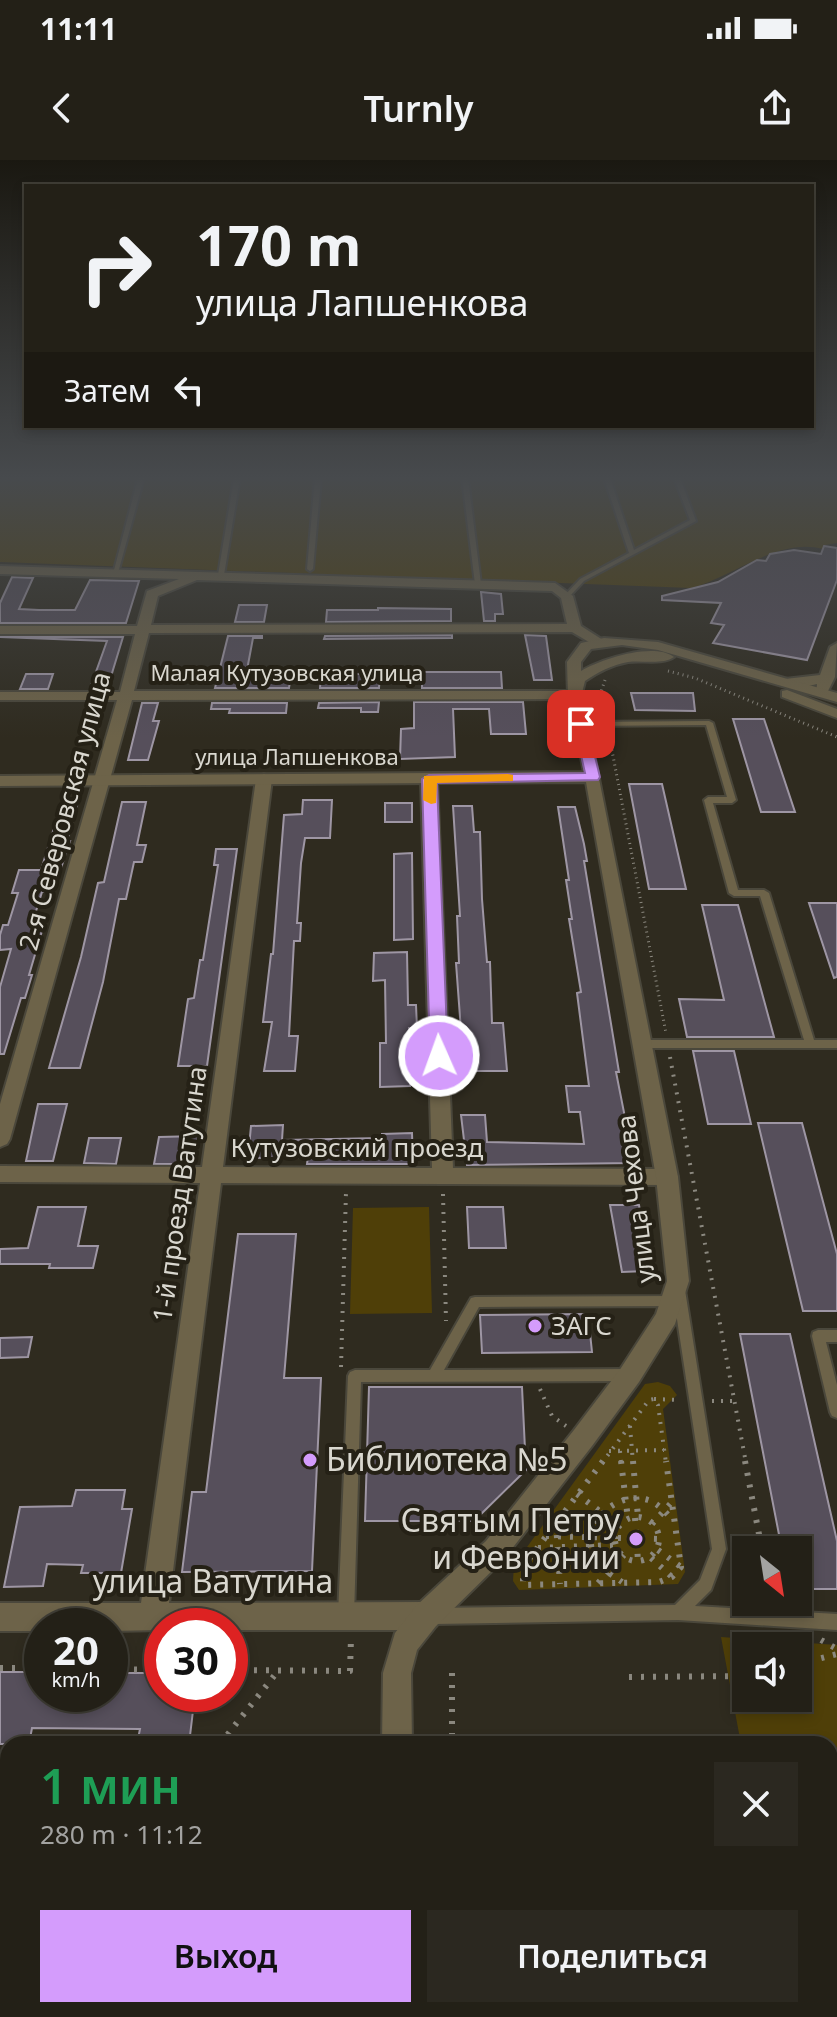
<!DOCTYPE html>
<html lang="ru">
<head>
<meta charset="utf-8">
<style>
  :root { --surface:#232017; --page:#2b2820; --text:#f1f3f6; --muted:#a3a3a1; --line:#403e36; --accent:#d49cfc }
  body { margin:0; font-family:"Noto Sans",sans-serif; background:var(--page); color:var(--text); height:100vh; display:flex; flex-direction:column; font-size:30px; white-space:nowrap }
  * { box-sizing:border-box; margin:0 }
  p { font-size:26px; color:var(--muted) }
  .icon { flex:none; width:44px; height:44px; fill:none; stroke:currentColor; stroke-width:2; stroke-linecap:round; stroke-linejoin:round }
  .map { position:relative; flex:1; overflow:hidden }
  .details { position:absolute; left:0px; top:1576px; width:838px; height:282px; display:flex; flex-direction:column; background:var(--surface); border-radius:24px 24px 0 0; box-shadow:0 4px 12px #0003,0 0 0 2px var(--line) }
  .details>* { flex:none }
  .banner { position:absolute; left:24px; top:24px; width:790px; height:244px; border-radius:0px; box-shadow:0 4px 12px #0003,0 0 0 2px var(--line); background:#232017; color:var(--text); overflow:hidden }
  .needle { width:52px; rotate:150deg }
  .controls { position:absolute; left:732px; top:1376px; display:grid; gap:16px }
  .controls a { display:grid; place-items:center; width:80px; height:80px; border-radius:0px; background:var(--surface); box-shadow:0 4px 12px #0003,0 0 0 2px var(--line); font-size:40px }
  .speed { position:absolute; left:24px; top:1448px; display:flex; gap:16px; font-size:40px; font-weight:700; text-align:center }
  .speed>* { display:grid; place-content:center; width:104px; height:104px; border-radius:50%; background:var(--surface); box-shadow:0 4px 12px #0003,0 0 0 2px var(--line); line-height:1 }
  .speed small { font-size:20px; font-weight:400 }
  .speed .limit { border:12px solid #d22; background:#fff; color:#111 }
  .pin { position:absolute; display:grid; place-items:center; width:68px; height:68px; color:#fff; margin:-34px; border-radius:16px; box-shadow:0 4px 12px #0006 }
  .me { position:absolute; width:88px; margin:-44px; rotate:358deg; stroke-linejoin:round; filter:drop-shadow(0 0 6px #0008) }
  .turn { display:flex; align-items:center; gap:28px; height:168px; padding:0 40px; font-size:36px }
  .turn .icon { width:104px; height:104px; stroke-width:2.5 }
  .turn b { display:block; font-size:56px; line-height:68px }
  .then { display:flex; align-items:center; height:76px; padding:0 40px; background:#0003; gap:16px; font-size:30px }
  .round { display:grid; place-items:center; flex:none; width:84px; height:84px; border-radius:0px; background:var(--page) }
  .overview { display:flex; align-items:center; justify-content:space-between; height:136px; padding:0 40px }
  h1 { font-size:48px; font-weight:600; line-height:60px; color:#1e9e55 }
  .cta { display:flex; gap:16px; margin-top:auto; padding:16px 40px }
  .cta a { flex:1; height:92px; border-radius:0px; background:var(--accent); color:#111; font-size:32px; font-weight:600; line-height:92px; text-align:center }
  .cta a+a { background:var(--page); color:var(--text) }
  .status { display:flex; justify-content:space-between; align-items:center; height:56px; padding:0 40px; background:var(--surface); direction:ltr }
  .status svg { height:22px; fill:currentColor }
  header { display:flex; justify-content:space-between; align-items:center; height:104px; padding:0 40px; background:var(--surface); font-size:36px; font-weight:600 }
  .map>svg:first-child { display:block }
  .green { fill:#4f3f08; fill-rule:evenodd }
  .building { fill:#564f5b; stroke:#9e96a4; stroke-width:2 }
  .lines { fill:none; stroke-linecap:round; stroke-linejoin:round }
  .service-casing { stroke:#4a473b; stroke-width:4 }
  .minor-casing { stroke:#4a473b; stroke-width:4 }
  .tertiary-casing { stroke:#4a473b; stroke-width:4 }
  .path-far2 { stroke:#8b887f; stroke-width:3; stroke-dasharray:1 4; stroke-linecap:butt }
  .path-far1 { stroke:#8b887f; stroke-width:4; stroke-dasharray:2 7; stroke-linecap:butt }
  .path { stroke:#8b887f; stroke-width:6; stroke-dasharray:3 9; stroke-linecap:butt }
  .service { fill:#6d6349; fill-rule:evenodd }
  .minor { fill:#6d6349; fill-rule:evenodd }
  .tertiary { fill:#6d6349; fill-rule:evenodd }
  .route { fill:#d49cfc; stroke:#8a65a4; stroke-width:2 }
  .slow { fill:#f59e0b }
  .poi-dot { fill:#d49cfc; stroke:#252116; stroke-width:3 }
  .labels { text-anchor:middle; stroke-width:8; stroke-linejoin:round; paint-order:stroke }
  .far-street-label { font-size:22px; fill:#d9d7cf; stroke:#252116 }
  .street-label { font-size:26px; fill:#d9d7cf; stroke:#252116 }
  .poi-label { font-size:26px; fill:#d9d7cf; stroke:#252116; text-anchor:start }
  .near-poi-label { font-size:32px; fill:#d9d7cf; stroke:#252116; text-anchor:start }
  .near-street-label { font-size:32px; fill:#d9d7cf; stroke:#252116 }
</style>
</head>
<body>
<div class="status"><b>11:11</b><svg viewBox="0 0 49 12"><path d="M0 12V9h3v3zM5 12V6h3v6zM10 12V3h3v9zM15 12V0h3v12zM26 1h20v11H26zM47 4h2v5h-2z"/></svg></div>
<header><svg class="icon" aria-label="back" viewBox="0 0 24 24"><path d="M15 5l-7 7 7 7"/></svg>Turnly<svg class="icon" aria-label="share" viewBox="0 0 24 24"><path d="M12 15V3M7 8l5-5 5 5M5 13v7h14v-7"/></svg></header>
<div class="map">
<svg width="837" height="1857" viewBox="0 0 837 1857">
  <rect width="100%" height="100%" fill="#2f2b1f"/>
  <path class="green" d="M0 318H837V383L825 385 823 389C778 377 733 417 691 428L0 402Z
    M429 1047 432 1153 350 1154 353 1048Z
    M658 1222 670 1226 677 1235 663 1249 685 1412 678 1424 519 1430 513 1421 514 1405 645 1224Z
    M721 1477 837 1485V1806L830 1803V1584H741ZM746 1486H798V1538H746Z"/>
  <path class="building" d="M824 386 837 388V420L807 500 713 483 724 465 711 463 721 443 662 440V436L718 422 757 400 766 401 770 394 794 390 821 394Z
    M12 417 33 418 19 449 39 450H75L90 420 139 421 126 463H0V443Z
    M481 432 501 434 503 454H495V461H484Z
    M239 445H267L264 462H235Z
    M378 448 451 449V461L326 462 327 450H378Z
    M452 475V478L324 479 325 476Z
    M525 475 546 476 552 520H534Z
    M228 476H262V478H253L247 510 292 509 289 528H215Z
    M0 477H123L109 523H92L107 481Z
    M422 512H501L502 528H422Z
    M26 514H53L48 529H20Z
    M321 514H380L379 528H320Z
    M631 533H693L695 551 635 550Z
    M379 542 378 552H361V548H318L319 543Z
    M414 542H523L526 574H491L489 549H453L455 597 400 599 401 569 414 568Z
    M142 543H158L153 561H159L148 600H128Z
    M212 543H287L286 553H229L230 549H211Z
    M733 559H764L795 652H761Z
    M629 624H662L686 729H649Z
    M303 640H332L330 678H305L301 703 297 763H301L300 781H294L289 876H298L295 911H264L272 862H263L271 794H273L284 655 302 654Z
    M62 642H78L67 681H70L53 732H42L32 764H44L29 815H32L25 838H21L4 894H0V827L11 789 0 790V775L3 765H8L18 733H12L19 710H41Z
    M122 642H146L137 685H146L142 702H134L126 739H119L103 822 80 908H49L81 797 98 723 104 722Z
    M385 643H412V662H385Z
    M453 646H472L474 672H480L482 739 487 802H490L492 863H503L507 911H464L456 803H459L457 756H460Z
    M558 647H575L584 684 587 701H584L619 912H616L634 1003 467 1005 461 955H485L487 982 584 984 580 952H569L566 926H589L577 833 581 832 569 759H572L566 720H569Z
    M216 689H237L207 906H178L188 839 194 838 200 800H203L218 705H214Z
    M412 693 413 779 394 780V694Z
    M809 743H837V817L834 818Z
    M702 745H738L774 877H687L679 839 724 840Z
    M407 792 408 845H416L417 868H409L410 926 380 927V883H386L385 820 373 821 374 793Z
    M693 891H734L751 964H708Z
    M38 944H67L53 1001H26Z
    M758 963H802L837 1094V1151H803Z
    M283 965 282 980 382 978V974L412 973 413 1004H307L308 997 248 998 251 966Z
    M198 976 195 1004H154L159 977Z
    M89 978H121L116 1004 84 1003Z
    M610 1045H639L648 1095H643L646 1111 622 1112Z
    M38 1047H86L78 1086H98L93 1108H49L50 1104H0V1089L28 1088Z
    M467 1047H503L506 1088H469Z
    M238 1074H296L284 1218H321L312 1411 182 1412 192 1332H206Z
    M588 1154 592 1192 482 1193 480 1155Z
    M740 1174H790L837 1381V1429H798V1390H782Z
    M32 1177 28 1197 0 1198V1178Z
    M369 1227H522L526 1310 474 1361H365Z
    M76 1330H125L122 1349H132L121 1413H81L83 1405 47 1404 43 1426 4 1427 20 1347 72 1346Z
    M0 1512H42V1534H110V1513H162V1534H195L189 1584H137L140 1569 32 1568 29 1584H0Z"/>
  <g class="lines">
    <g class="service-casing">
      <path id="service" d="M138 318H144L118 413 113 414Z
        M234 318H240L224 415 221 417 218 415Z
        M315 318H321L313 409 310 411 307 409Z
        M462 318H468L481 424 478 426 475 424Z
        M604 318H610L634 390 690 360 674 318H680L696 361 584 421 569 437H565V435L580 419 629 393Z
        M709 561 713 563 736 640 732 643H713L738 730H764L769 733 814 880H837V888H641L636 884 641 880H804L760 736H734L729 733 704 640 708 637H727L706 565 581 566 577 564 581 562Z
        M679 1125 683 1126 685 1130 726 1389 711 1430 695 1446 837 1454V1470L678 1460 434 1464 429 1461 426 1456 429 1451 434 1448 675 1445 700 1420 712 1389 675 1146 479 1147 444 1210 629 1209 634 1211 636 1215 634 1219 629 1221 361 1222 354 1456 351 1461 346 1464 341 1461 338 1456 348 1216 350 1212 355 1210H430L471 1138 475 1137 674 1136 673 1130 675 1126Z
        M818 1170H837V1182H826L837 1225V1258L832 1256 830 1252 812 1176 813 1172Z"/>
    </g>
    <g class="minor-casing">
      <path id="minor" d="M0 406 555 423 573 436 581 466 606 482 594 485 572 472 149 473 134 531H575L582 535 575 539 132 540 10 979 7 984 0 987V944L117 540H0V532H120L135 474H0V466H137L147 431 179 419 0 414ZM197 420 552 431 561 438 567 464 151 465 158 436Z
        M837 483 835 517 826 535H816L817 524 804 527 785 525V519L820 515 830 487Z
        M264 614 272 619 223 1007 432 1008 421 619 429 614 437 619 453 1008 667 1009 675 1011 678 1017 675 1023 667 1025 221 1023 169 1443 426 1442 436 1446 440 1456 436 1466 426 1470H230V1466H162V1470L110 1471V1466H42V1471H0V1443H141L200 1023 0 1022V1006L202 1007 256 619Z"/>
    </g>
    <g class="tertiary-casing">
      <path id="tertiary" d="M604 478 658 482 837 533V542L658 490 622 485 591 489 581 502V511C602 499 653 482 674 497 663 505 642 500 628 502 612 505 598 512 585 521L582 533 678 1017 689 1121 675 1164 639 1222 592 1286 504 1399 436 1466 417 1490 411 1513 412 1584H382L383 1513 395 1473 416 1446 486 1381 574 1270 621 1208 656 1154 667 1121 656 1017 586 622 0 626V616L584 612 568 535 567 502 581 483Z
        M787 530 837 549V558L782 537V531Z
        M377 1850H411V1857H377Z"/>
    </g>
    <path class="path-far2" d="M668 511 695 518 837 577
      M605 520 601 532 606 554
      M609 575 666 873"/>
    <path class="path-far1" d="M670 897 746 1303
      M443 1034 446 1161
      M341 1207 346 1032
      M540 1229 552 1256 566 1266
      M654 1239 680 1240
      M712 1241H734
      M630 1266 633 1303
      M609 1291 664 1290
      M620 1291 621 1303
      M602 1303 649 1240 654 1239 658 1245 666 1303"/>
    <path class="path" d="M603 1301 523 1407V1425L659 1422 672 1417 681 1407 666 1301
      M621 1301 628 1359
      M633 1301 638 1357
      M745 1301 762 1390
      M577 1334 618 1365
      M615 1379a22 22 0 1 1 44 0a22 22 0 1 1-44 0Z
      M635 1358 638 1401
      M556 1363 560 1424
      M652 1364 672 1342
      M546 1376 659 1379
      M538 1388 616 1385
      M658 1390 681 1407
      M651 1398 672 1417
      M622 1422C614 1416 603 1410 597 1402 576 1369 614 1329 648 1340 658 1343 666 1353 673 1360
      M598 1423 624 1395
      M821 1480 837 1489
      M798 1504 837 1494
      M0 1508H42
      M110 1509 162 1510
      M230 1510 350 1511 351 1478
      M452 1513V1584
      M629 1517 746 1516
      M220 1584 278 1511
      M0 1617H8
      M456 1850V1857"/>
    <use href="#service" class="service"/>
    <use href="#minor" class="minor"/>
    <use href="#tertiary" class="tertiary"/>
  </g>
  <linearGradient id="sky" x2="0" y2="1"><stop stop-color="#1a1811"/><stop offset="0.55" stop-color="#474a4d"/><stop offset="1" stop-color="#474a4d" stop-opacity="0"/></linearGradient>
  <rect width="837" height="578" fill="url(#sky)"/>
  <path class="route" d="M576 561 587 564 600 617 598 620 437 623 448 896 445 901H433L430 896 422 619 429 615 585 613 574 564Z"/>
  <path class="slow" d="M508 614 513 615V621L437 623 436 643 431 644 423 640 424 616Z"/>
  <g class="poi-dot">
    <circle cx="535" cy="1166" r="8"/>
    <circle cx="310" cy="1300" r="8"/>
    <circle cx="636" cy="1379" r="8"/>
  </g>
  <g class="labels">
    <g class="far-street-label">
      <text x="287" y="521">Малая Кутузовская улица</text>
      <text x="297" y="605">улица Лапшенкова</text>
    </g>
    <g class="street-label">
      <text transform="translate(65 651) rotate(-75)" y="9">2-я Северовская улица</text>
      <text x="357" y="997">Кутузовский проезд</text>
      <text transform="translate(180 1034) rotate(-82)" y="9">1-й проезд Ватутина</text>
      <text transform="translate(636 1039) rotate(-97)" y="9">улица Чехова</text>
    </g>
    <g class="poi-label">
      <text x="551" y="1175">ЗАГС</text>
    </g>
    <g class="near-poi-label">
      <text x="326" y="1311">Библиотека №5</text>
      <text x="620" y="1372" text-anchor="end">Святым Петру<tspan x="620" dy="37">и Февронии</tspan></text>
    </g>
    <g class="near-street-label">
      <text x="213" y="1433">улица Ватутина</text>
    </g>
  </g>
</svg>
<div class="controls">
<a><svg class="needle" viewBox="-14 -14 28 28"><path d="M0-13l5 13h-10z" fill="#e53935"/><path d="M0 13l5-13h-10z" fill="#a3a3a1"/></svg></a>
<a><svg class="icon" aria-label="sound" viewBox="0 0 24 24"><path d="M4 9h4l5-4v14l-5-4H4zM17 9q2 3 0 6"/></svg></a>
</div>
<div class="speed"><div>20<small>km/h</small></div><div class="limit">30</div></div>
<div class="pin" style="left:581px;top:564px;background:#d93025"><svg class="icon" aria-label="arrive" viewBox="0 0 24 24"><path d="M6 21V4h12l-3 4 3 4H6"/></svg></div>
<svg class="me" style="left:439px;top:896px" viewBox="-20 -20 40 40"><circle r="17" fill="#d49cfc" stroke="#fff" stroke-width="3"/><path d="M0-11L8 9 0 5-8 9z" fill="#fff"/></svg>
<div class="banner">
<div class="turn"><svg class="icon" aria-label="right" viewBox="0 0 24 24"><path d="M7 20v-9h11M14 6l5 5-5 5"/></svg><div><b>170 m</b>улица Лапшенкова</div></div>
<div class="then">Затем<svg class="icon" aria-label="left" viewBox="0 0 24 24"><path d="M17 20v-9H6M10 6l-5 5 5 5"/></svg></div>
</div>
<section class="details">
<div class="overview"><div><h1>1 мин</h1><p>280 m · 11:12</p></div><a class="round"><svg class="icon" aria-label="close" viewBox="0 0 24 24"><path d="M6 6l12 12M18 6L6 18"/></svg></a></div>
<div class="cta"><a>Выход</a><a>Поделиться</a></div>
</section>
</div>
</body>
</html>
